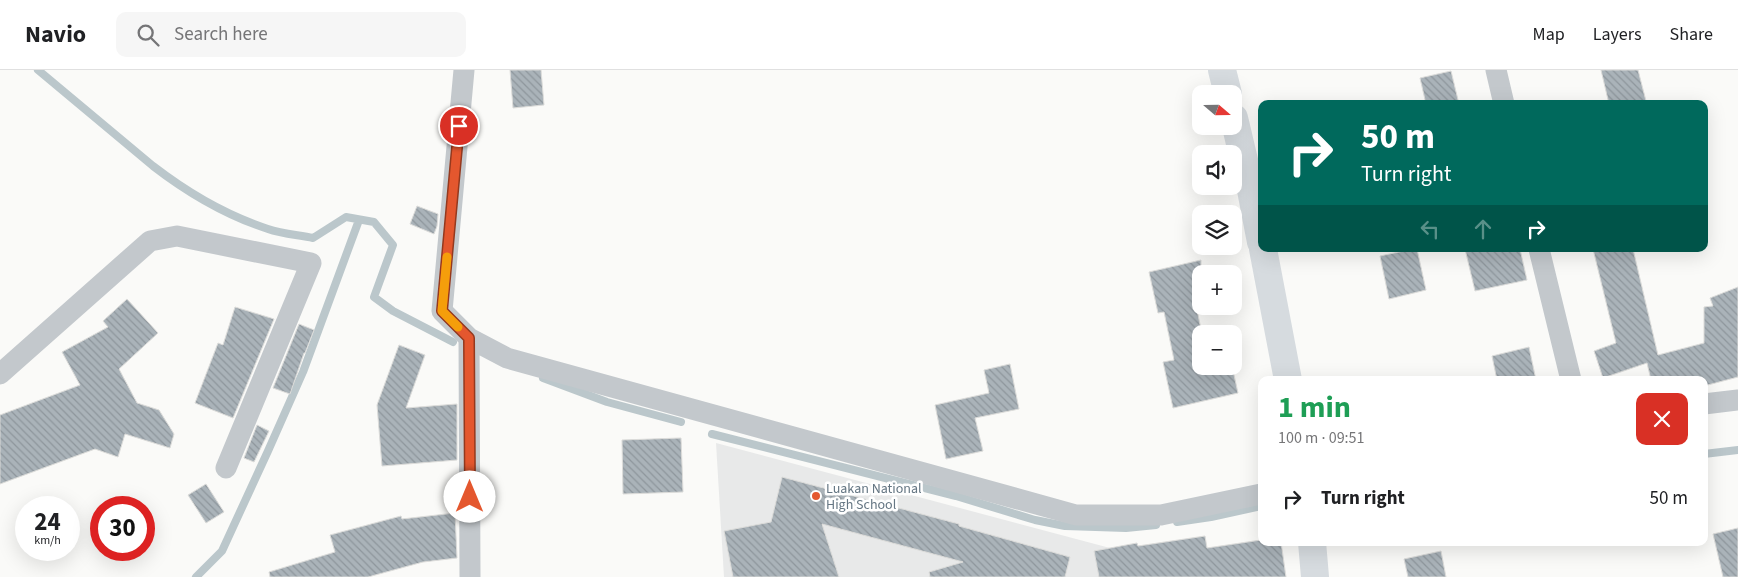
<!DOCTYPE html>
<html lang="en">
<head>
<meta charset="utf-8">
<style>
  :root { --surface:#fff; --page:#f6f6f6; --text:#202124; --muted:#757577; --line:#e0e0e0 }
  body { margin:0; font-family:"Source Sans 3",sans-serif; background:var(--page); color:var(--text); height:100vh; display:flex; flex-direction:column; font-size:19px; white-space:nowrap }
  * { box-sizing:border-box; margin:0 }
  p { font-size:16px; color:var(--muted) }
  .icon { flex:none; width:28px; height:28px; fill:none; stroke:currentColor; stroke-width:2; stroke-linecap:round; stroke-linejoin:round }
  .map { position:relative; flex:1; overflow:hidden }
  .panel { position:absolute; left:1258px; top:306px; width:450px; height:170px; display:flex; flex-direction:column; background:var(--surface); border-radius:10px; box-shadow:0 5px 20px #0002 }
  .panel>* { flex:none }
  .top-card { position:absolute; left:1258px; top:30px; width:450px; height:152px; border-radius:10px; box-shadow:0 5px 20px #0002; background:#00695c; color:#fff; overflow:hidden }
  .needle { width:32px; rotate:110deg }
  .fabs { position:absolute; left:1192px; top:15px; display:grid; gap:10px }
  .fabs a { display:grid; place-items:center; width:50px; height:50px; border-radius:10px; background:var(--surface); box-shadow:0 5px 20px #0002; font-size:25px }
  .speed { position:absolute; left:15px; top:426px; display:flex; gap:10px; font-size:25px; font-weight:700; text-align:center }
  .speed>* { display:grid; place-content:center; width:65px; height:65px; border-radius:50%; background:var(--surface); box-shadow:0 5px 20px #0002; line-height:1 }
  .speed small { font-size:12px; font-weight:400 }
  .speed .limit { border:8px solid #d22; background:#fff; color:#111 }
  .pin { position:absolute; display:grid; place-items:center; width:42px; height:42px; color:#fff; margin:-21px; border:2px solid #fff; border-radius:50%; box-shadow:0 1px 5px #0007 }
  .me { position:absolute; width:55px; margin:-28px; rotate:0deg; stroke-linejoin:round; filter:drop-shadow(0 0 4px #0008) }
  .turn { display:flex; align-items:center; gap:18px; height:105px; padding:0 20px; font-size:22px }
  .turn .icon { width:65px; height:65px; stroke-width:2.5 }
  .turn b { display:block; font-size:35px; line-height:42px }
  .lanes { display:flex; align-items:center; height:48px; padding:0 20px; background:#0003; justify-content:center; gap:25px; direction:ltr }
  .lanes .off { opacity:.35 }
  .round { display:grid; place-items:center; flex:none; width:52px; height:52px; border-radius:10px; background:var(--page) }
  .head { display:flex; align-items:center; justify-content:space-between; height:85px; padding:0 20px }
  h1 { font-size:30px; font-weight:700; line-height:38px; color:#1e9e55 }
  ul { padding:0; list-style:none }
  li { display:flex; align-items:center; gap:15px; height:75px; padding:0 20px }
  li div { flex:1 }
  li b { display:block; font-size:19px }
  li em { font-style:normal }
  header { display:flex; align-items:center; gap:30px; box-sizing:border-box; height:70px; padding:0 25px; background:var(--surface); border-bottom:1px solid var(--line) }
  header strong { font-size:24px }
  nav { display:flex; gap:28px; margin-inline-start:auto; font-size:18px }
  .search { width:350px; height:45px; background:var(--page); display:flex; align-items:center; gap:12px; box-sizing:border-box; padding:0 18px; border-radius:10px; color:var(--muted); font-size:19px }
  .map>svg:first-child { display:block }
  .built { fill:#e8e9e9 }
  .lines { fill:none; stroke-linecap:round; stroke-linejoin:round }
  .stream { stroke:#bbc7cb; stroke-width:8 }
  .building { fill:url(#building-back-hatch); stroke:#dcdcda }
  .street { stroke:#c3c8cc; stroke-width:21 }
  .highway { stroke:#d6dbdf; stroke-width:28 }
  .route-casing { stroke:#94391e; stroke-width:12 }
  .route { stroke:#e4572e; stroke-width:9 }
  .slow { stroke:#f59e0b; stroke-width:9 }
  .poi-dot { fill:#e4572e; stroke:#fff; stroke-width:2 }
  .labels { text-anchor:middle; stroke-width:5; stroke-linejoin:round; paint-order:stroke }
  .poi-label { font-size:14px; fill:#657683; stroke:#fff; text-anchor:start }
</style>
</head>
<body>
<header>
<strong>Navio</strong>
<div class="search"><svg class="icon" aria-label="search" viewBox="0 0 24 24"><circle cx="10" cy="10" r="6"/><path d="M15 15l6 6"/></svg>Search here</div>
<nav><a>Map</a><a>Layers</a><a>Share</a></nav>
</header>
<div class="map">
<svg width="1738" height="507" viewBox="0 0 1738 507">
  <defs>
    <pattern id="building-back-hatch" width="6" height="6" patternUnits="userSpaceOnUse" patternTransform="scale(1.25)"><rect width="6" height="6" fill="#aab3b9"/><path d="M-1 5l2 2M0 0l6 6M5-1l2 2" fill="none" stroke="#8e969c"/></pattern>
  </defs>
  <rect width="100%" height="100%" fill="#fafaf8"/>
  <path class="built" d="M716 373 1110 478 1114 507H724Z"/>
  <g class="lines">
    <path class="stream" d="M38 0 153 96C188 123 225 145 268 159 282 164 299 165 313 168L346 147 374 152 393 175 374 227 393 241 453 272
      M543 308 607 332 681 352
      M712 364 956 426 1035 450 1065 456 1126 458 1156 455
      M1704 384 1738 380
      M1177 452 1211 447 1261 436
      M196 507 222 481 268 381 303 302 359 150"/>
  </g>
  <path class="building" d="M510 0H541L544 35 513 38Z
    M1601 0H1638L1646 31 1634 34H1609Z
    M1451 1 1459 34H1426L1420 8Z
    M417 136 438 144 437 156 434 164 410 154Z
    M1413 179H1417L1426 220 1389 229 1380 186Z
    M1465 179H1520L1527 210 1475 221Z
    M1593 179H1633L1658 285 1704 273V237L1713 236 1710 228 1738 217V307L1704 316V310H1651L1647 293 1603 308 1594 281 1616 273Z
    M1201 190V233L1196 235 1202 264 1201 296H1232L1238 323 1173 338 1163 292 1174 290 1164 242 1158 243 1149 202Z
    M127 229 158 263 119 299 137 333 159 340 174 364 170 378 125 364 118 387 95 379 0 414V345L80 315 62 282 108 257 103 251Z
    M235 237 274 249 233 348 195 333 218 273 223 275Z
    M299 254 314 260 305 283H304L290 324 273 318Z
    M399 275 425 285 406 338 457 334V390L382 396 377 335Z
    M1529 277 1536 310H1497L1492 286Z
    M1010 294 1019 339 975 348 983 381 946 389 935 335 989 323 984 300Z
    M257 355 269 361 254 392 244 388Z
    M681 368 683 422 623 424 622 370Z
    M782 407 959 454V456L1070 487 1065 507H930L929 502 963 492 822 454 839 507H733L724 461 771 452Z
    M206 414 224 442 206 453 188 425Z
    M455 443 457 488 423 492 368 507H270L269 502 335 482 330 465 401 446 402 449Z
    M1738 458V507H1723L1713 464Z
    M1205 466 1207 478 1261 470V472H1281L1286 507H1099L1094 481 1137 473 1138 476Z
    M1441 481 1446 507H1408L1404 489Z"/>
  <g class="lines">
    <path class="street" d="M464 0 442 241 469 268 507 288 1076 445H1161L1261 424
      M1496 0 1504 34
      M1539 179 1571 310
      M469 268 470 507
      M0 304 150 171 177 166 311 193 226 398
      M1704 334 1738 330"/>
    <path class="highway" d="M1222 0 1228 24
      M1234 48 1251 120 1261 172
      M1263 179 1288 310
      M1312 472 1315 507"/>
  </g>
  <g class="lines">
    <g class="route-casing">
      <path id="route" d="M459 56 442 241 469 268 470 427"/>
    </g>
    <use href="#route" class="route"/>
    <path class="slow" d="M447 187 442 241 458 257"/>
  </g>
  <circle class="poi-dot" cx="816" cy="426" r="5"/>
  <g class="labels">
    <g class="poi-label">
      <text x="826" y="423">Luakan National<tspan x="826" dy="16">High School</tspan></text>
    </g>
  </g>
</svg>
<div class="fabs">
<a><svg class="needle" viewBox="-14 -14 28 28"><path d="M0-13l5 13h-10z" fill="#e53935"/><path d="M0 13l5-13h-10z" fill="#757577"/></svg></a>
<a><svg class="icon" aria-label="sound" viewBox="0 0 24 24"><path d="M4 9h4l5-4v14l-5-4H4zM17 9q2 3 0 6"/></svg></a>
<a><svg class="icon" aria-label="layers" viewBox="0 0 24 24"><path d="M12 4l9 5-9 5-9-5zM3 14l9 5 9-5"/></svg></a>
<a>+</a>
<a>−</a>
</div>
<div class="speed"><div>24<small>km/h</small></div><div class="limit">30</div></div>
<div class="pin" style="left:459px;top:56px;background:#d93025"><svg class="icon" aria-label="arrive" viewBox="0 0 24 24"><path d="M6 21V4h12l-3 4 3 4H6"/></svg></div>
<svg class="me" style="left:470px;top:427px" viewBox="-20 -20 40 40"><circle r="19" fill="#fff"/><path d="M0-13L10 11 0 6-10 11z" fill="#e4572e"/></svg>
<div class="top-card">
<div class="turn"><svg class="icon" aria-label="right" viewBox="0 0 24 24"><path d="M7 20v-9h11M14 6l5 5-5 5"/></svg><div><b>50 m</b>Turn right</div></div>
<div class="lanes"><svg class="icon off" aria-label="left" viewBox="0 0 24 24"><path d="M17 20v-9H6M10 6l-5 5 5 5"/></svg><svg class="icon off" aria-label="ahead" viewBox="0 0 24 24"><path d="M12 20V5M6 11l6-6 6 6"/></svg><svg class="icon" aria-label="right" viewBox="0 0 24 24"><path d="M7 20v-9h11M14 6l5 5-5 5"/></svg></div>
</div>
<section class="panel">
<div class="head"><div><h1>1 min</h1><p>100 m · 09:51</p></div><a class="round" style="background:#d93025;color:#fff"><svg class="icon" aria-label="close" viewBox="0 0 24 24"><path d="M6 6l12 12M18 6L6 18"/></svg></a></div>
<ul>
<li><svg class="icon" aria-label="right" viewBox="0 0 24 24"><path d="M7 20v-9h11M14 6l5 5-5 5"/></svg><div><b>Turn right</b></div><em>50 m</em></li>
</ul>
</section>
</div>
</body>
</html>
